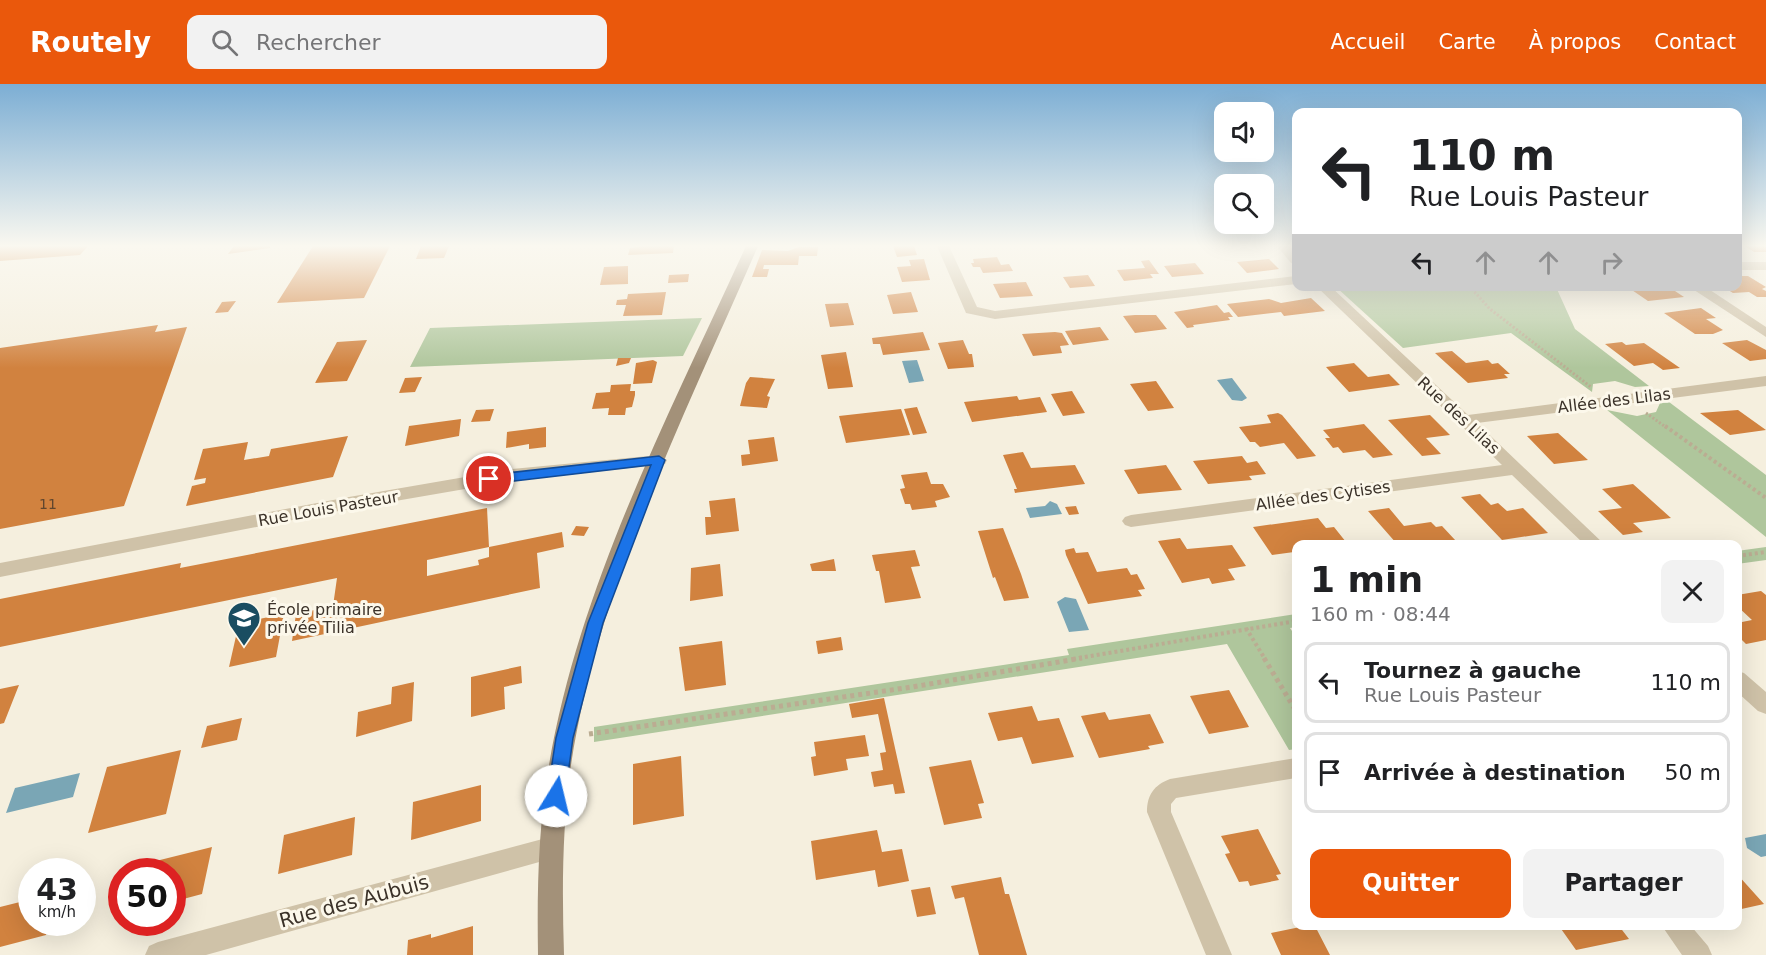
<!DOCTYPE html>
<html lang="fr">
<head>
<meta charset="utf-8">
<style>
  :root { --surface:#fff; --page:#f2f2f2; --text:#202124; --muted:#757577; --line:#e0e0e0; --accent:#ea580c }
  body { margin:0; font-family:"DejaVu Sans",sans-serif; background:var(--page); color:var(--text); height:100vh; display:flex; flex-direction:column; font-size:22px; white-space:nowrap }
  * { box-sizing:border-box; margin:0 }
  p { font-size:20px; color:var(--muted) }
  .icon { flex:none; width:33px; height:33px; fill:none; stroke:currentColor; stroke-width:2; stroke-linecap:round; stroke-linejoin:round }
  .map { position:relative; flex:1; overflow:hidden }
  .details { position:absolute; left:1292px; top:456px; width:450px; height:390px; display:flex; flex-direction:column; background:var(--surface); border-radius:12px; box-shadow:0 6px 24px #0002 }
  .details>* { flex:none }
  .hud { position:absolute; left:1292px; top:24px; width:450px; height:183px; border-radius:12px; box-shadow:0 6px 24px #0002; background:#fff; color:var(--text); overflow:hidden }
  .fabs { position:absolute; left:1214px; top:18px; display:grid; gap:12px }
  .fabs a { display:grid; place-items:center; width:60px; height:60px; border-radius:12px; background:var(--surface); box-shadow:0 6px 24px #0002; font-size:30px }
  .speed { position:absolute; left:18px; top:774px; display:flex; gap:12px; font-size:30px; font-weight:700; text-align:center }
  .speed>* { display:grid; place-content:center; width:78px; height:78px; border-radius:50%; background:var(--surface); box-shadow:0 6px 24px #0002; line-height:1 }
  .speed small { font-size:15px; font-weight:400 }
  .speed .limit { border:9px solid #d22; background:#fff; color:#111 }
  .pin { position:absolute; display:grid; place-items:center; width:51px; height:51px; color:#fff; margin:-26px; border:3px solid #fff; border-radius:50%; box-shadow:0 2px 6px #0007 }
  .me { position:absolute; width:66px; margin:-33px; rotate:9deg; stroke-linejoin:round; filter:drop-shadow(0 0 4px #0008) }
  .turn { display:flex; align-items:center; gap:21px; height:126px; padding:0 18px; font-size:27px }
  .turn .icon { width:78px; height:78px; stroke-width:2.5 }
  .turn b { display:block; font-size:42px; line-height:51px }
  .lanes { display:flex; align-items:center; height:57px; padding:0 18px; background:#0003; justify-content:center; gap:30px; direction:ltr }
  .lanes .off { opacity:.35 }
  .round { display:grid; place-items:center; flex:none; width:63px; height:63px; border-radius:12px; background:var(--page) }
  .overview { display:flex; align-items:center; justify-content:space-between; height:102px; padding:0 18px }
  h1 { font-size:36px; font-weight:700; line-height:45px }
  .action { display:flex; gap:12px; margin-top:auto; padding:12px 18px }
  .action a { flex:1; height:69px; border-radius:12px; background:var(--accent); color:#fff; font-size:24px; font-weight:700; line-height:69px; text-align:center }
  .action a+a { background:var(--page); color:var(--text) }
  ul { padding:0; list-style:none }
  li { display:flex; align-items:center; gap:18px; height:81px; margin:0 12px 9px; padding:0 6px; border:3px solid var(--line); border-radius:12px }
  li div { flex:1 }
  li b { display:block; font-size:22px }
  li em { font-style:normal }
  header { display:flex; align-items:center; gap:36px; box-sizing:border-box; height:84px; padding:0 30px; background:var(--accent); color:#fff }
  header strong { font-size:28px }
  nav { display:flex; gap:33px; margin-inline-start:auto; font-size:21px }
  .search { width:420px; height:54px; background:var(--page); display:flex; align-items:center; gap:15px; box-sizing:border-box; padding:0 21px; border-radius:12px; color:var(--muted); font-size:22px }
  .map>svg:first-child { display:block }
  .green { fill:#afc69c }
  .water { fill:#7aa6b5 }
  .building { fill:#d1823f }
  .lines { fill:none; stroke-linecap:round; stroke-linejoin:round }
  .path-far2 { stroke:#bbac92; stroke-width:3; stroke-dasharray:2 2; stroke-linecap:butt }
  .path-far1 { stroke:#bbac92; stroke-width:4; stroke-dasharray:3 3; stroke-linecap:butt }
  .path { stroke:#bbac92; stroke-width:5; stroke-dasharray:4 4; stroke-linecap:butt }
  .street { fill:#cfc2a8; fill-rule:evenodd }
  .secondary { fill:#a39179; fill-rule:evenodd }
  .route { fill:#1a73e8; stroke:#114b97; stroke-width:1.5 }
  .labels { text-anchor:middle; stroke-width:6; stroke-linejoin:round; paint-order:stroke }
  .number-label { font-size:14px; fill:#60462e }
  .street-label { font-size:16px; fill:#3b3229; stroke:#fcf8eb }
  .poi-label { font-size:16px; fill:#3b3229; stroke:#fcf8eb; text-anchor:start }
  .near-street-label { font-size:20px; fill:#3b3229; stroke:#fcf8eb }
</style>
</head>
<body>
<header>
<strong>Routely</strong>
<div class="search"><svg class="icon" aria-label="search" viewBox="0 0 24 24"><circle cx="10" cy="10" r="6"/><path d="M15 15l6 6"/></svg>Rechercher</div>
<nav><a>Accueil</a><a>Carte</a><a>À propos</a><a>Contact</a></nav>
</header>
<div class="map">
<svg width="1766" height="871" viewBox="0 0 1766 871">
  <rect width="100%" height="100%" fill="#f5efde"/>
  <path class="green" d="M1336 203H1556L1575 245 1649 302 1635 303 1615 297 1593 300 1592 308 1511 249 1403 264Z
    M702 234 683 272 410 283 430 244Z
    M1669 318 1766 391V453L1607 326 1637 332 1656 328 1660 319Z
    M1766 463V476L1737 480V467Z
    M1296 530V543L1290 544 1296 553V665L1289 666 1227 560 594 658V643L1069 571 1067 565Z"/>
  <path class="water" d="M917 276 924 297 909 299 902 277Z
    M1232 294 1247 314 1242 317 1232 316 1217 296Z
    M1050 417 1057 420 1062 430 1030 434 1026 424 1045 422Z
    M1065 513 1076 515 1089 546 1069 548 1057 518Z
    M80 689 73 713 6 729 15 704Z
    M1766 750V772L1761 773 1747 764 1745 754Z"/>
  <path class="building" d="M0 162H88L80 171 0 177Z
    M234 162H270V164L228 170Z
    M313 162H390L364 214 277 219Z
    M421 162H449L444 174 416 175Z
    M647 162H674L673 169 628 171 630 164Z
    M893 162H914L917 171 897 173Z
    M1745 162H1766V168H1754Z
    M799 163H818L817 172H799L798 181H764L763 185H769L767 193H752L762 166 788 167Z
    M997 173 1001 181 1009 180 1013 187 983 189 980 183H973L971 179H974L973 175Z
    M924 175 930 196 902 198 897 183 911 182 909 176Z
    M1269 175 1279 185 1247 189 1237 178Z
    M1149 176 1159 190H1150L1153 194 1124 197 1117 186 1145 184 1141 177Z
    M1195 179 1204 190 1172 193 1164 182Z
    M628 182V200L600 201 604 183Z
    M689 190 688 198 668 199 669 191Z
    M1088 191 1095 202 1070 204 1063 193Z
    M1737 192H1748L1766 203 1762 205 1766 207V213H1757L1749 208 1733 209 1722 202H1737Z
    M1026 198 1033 212 1000 214 993 200Z
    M1626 202 1672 205 1684 213 1648 217Z
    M666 208 662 231 623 232 626 221H616L617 216 627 215 628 210Z
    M911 208 918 228 893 230 887 211Z
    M1311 214 1325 227 1284 232 1281 228 1238 233 1227 220 1269 215 1281 219Z
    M236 217 228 228 215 229 222 218Z
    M848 219 854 241 830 243 825 220Z
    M1217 221 1224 229 1229 228 1233 233H1228L1230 236 1193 241 1194 243 1187 244 1174 228Z
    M1701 224 1716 234 1706 235 1723 246 1713 250H1695L1664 229Z
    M1135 231H1156L1167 245 1135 249 1123 232Z
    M158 241 155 248 187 243 124 422 0 445V264Z
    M1100 243 1109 256 1073 261 1065 247Z
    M923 248 930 266 883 271 880 260H873L872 254Z
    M1055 248 1062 249 1069 261 1060 262 1062 269 1033 272 1022 250Z
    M367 256 347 297 315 299 337 258Z
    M963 256 969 270H972L974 283 948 285 938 259Z
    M1747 256 1766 266V275L1750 277 1722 259Z
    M1622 258 1626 261 1644 259 1680 284 1663 286 1653 279 1634 282 1605 260Z
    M1452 267 1466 279 1488 276 1492 280 1498 279 1510 290H1504L1508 294 1468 299 1435 269Z
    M846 268 853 303 828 305 821 271Z
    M618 274H631L629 279 616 282Z
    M653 276 657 278 652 299 633 300 636 279Z
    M1354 279 1368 293 1389 290 1400 301 1349 308 1326 283Z
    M422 293 415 308 399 309 405 294Z
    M750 293 775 295 767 312 770 313 767 324 740 322 746 299Z
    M1156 297 1174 324 1148 327 1130 300Z
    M631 300 630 307H635V311L632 323 626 324 625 331H608L609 324 592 325 596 309 610 308 611 301Z
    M1072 307 1085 329 1063 332 1051 310Z
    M1017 312 1019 316 1040 313 1047 328 972 338 964 318Z
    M917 323 927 349 913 351 904 325Z
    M494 325 490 337 471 338 476 326Z
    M901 325 910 351 846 359 839 332Z
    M1738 326 1766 346 1730 351 1700 329Z
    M1278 329 1282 331 1316 372 1297 375 1284 359 1260 363 1255 358H1250L1239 343 1271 339 1267 331Z
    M1430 331 1450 351 1426 354 1441 370 1422 372 1388 336Z
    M461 335 459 352 405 362 409 342Z
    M1364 340 1393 371 1373 374 1365 366 1343 369 1338 363 1333 364 1325 354H1330L1323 346Z
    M546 343V363L529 365V360L506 364 507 348Z
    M1558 349 1588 376 1554 380 1527 352Z
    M348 352 333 393 186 422 192 402 205 399 206 394 194 396 203 365 248 358 244 376 269 372 271 365Z
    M774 353 778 377 742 382 741 371 750 370 748 356Z
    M1023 368 1031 384 1075 381 1085 400 1015 409 1014 405H1017L1003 371Z
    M1242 372 1247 379 1257 377 1266 390 1249 392 1252 396 1208 400 1193 377Z
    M1166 381 1182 406 1138 410 1124 386Z
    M927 388 931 400H943L950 413 935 417 937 423 912 426 910 420H905L900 405 905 404 901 391Z
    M1633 400 1671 434 1633 439 1643 448 1623 451 1598 427 1622 424 1602 405Z
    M1480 410 1491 421 1498 419 1507 427 1523 424 1548 449 1502 456 1461 413Z
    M735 414 739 447 706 451 705 433H711L709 417Z
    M1076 422 1079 430 1069 431 1065 423Z
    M487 424 489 463 427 476V492L479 481 478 476 489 473V463L562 448 564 463 537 469 540 504 292 557 296 530 333 522 337 494 0 563V515L181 479 180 484Z
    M1389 424 1404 442 1431 438 1436 443 1442 442 1456 457 1449 458 1451 460H1397L1368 427Z
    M1318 434 1326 444 1334 443 1346 458 1338 460H1296V471L1294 468 1272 471 1253 443Z
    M576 442 589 443 584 452 571 451Z
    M1003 444 1021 490 1029 514 1004 517 995 493 993 494 978 447Z
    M1180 454 1187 465 1232 461 1246 482 1228 485 1235 496 1212 500 1209 494 1182 499 1158 457Z
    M1074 464 1076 469 1088 468 1097 488 1127 484 1131 491 1137 490 1145 505 1138 506 1142 512 1088 520 1066 471 1065 466Z
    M915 466 920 482 911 483 921 514 885 519 879 487H876L872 471Z
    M834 475 836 487H812L810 480Z
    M720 480 723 512 690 517 691 484Z
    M1761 507 1766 511V556L1746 560 1737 551V539L1752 536 1737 522V511Z
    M284 530 276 573 229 583 239 539Z
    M841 553 843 566 818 570 816 557Z
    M722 557 726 601 685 607 679 563Z
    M521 582 522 599 504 603 505 625 471 633V593Z
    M414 598 412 637 356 653 358 628 391 620 392 603Z
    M19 601 4 639 0 640V605Z
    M1229 606 1249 643 1209 650 1190 612Z
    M884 614 893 655 905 709 895 710 893 700 874 703 871 688 883 686 880 669 886 668 878 630 852 634 849 620Z
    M1032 622 1038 637 1059 634 1074 673 1032 680 1022 653 998 657 988 629Z
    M1105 628 1109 636 1150 630 1164 659 1148 662 1150 665 1099 674 1081 632Z
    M242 634 237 656 201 664 207 642Z
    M865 651 869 672 846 675 848 686 814 692 811 673 816 672 814 658Z
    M181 666 166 730 88 749 107 683Z
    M681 672 684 732 633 741V680Z
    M971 676 984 719 978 720 982 734 944 741 929 683Z
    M481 701V737L411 756 413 718Z
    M355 733 352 771 278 790 284 751Z
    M1258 745 1281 790 1276 791 1279 796 1250 802 1248 797 1239 798 1225 770 1230 769 1221 752Z
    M877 746 882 768 902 765 909 797 878 803 875 786 816 796 811 757Z
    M212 763 202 810 172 818V788H146L148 779Z
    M1737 790 1764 820 1737 826Z
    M1001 793 1005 810H1009L1027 871H979L964 813 955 815 951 802Z
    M930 803 936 830 917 833 911 806Z
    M32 815V838H50L46 851 0 863V823Z
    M473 842V871H407L408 856 431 850V854Z
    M1305 842H1315L1330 871H1281L1271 849Z
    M1559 842H1619L1629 855 1576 866Z"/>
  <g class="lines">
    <path class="path-far2" d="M1469 202 1490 225 1591 303
      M1646 329 1667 344"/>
    <path class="path-far1" d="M1665 342 1766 414
      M1737 472 1766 468
      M1246 544 1265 575
      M1073 575 1296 537"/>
    <path class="path" d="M1264 574 1296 627
      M589 650 912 603 1082 574"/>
    <path class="street" d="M937 162H949L977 223 995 227 1296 192V200L995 235 966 229Z
      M1277 162H1290L1296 168V180L1291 179Z
      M1737 178H1766V186H1737Z
      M1316 202H1330L1468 331 1766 292V302L1477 339 1604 460H1584L1512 391 1131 443 1125 441 1122 437 1125 433 1131 431 1502 381Z
      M1688 202H1704L1766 243V253Z
      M659 371 667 376 665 380 512 397 349 425 0 493V479L349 413 512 385Z
      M1737 587 1744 589 1766 608V630L1758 627 1737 608Z
      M1296 674V694L1176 714 1171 720V728L1232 871H1206L1147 728C1147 711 1154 701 1170 695Z
      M550 753 559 756 562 764 559 772 550 775 206 871H145L149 862 158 858Z
      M1662 842H1691L1708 862 1712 871H1682Z"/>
    <path class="secondary" d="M746 162H758C686 329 599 499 571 681 562 744 562 808 564 871H538C537 808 538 744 549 681 580 499 670 329 746 162Z"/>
  </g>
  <linearGradient id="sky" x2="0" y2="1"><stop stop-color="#7caed4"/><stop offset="0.57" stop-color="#faf8f0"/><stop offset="1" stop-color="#faf8f0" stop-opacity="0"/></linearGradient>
  <rect width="1766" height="284" fill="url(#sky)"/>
  <path class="route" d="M659 372 665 376 603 539 573 654 565 712 562 718 556 720 550 718 547 712 556 654 588 539 651 381 489 400 482 395 489 391Z"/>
  <defs>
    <g id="school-pin" transform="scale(1.725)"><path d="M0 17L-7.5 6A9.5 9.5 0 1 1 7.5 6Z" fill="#1a4d61" stroke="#fcf8eb"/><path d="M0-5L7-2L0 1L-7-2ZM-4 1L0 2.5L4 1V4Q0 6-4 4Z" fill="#fff"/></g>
  </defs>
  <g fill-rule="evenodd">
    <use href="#school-pin" x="244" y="534"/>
  </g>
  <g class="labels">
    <g class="number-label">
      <text x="48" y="425">11</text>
    </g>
    <g class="street-label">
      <text transform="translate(1614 316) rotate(-7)" y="6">Allée des Lilas</text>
      <text transform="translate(1459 331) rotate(43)" y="6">Rue des Lilas</text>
      <text transform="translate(1323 411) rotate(-8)" y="6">Allée des Cytises</text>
      <text transform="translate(328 424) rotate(-10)" y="6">Rue Louis Pasteur</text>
    </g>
    <g class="poi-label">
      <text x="267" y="531">École primaire<tspan x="267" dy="18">privée Tilia</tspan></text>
    </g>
    <g class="near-street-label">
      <text transform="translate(354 817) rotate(-15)" y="7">Rue des Aubuis</text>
    </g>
  </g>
</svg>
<div class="fabs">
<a><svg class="icon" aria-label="sound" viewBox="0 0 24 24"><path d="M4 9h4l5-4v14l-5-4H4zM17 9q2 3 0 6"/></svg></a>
<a><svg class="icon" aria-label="search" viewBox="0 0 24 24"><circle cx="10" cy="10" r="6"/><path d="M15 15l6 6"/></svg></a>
</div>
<div class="speed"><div>43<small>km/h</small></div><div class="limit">50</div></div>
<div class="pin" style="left:489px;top:395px;background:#d93025"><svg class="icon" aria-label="arrive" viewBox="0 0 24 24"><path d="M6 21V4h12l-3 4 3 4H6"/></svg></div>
<svg class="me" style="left:556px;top:712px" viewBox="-20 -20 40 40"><circle r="19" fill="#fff"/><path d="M0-13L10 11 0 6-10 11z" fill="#1a73e8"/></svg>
<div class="hud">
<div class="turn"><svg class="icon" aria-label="left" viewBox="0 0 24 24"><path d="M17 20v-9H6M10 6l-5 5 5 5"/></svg><div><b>110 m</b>Rue Louis Pasteur</div></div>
<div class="lanes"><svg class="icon" aria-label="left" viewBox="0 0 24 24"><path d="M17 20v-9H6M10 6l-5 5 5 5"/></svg><svg class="icon off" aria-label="ahead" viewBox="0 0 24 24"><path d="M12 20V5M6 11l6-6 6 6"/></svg><svg class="icon off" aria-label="ahead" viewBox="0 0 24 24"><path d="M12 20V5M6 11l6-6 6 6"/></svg><svg class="icon off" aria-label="right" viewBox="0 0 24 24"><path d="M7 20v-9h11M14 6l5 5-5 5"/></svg></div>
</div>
<section class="details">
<div class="overview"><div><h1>1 min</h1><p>160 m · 08:44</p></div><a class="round"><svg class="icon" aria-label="close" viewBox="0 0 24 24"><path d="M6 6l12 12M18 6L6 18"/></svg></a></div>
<ul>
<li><svg class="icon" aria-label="left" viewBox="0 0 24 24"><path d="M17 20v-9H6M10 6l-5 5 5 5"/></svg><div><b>Tournez à gauche</b><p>Rue Louis Pasteur</p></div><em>110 m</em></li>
<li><svg class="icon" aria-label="arrive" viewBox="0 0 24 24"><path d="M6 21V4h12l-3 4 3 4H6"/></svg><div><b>Arrivée à destination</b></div><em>50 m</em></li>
</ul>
<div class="action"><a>Quitter</a><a>Partager</a></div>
</section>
</div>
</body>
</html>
